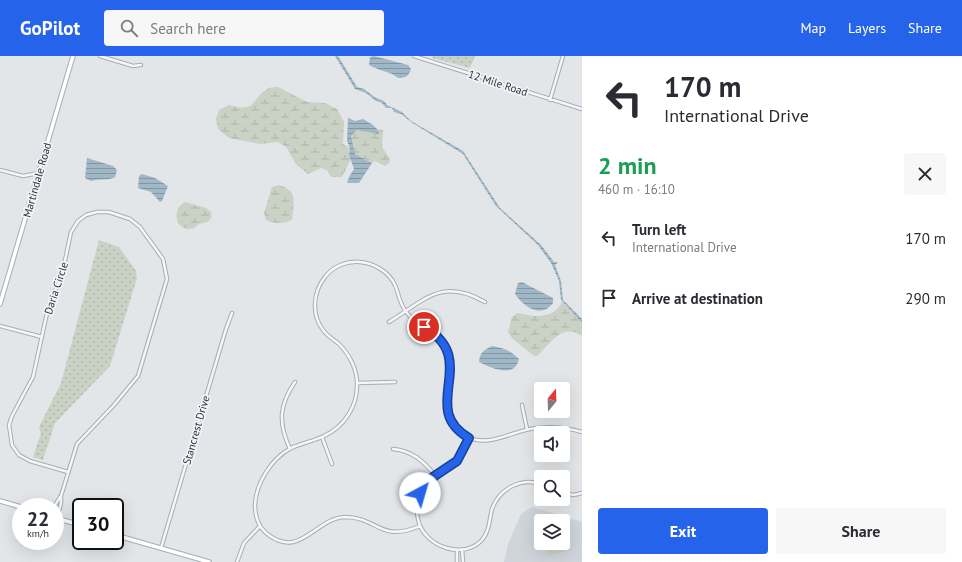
<!DOCTYPE html>
<html lang="en">
<head>
<meta charset="utf-8">
<style>
  :root { --surface:#fff; --page:#f7f7f7; --text:#2b2b33; --muted:#7c7c81; --accent:#2563eb }
  body { margin:0; font-family:"PT Sans",sans-serif; background:var(--page); color:var(--text); height:100vh; display:flex; flex-direction:column; font-size:15px; white-space:nowrap }
  * { box-sizing:border-box; margin:0 }
  p { font-size:13px; color:var(--muted) }
  .icon { flex:none; width:22px; height:22px; fill:none; stroke:currentColor; stroke-width:2; stroke-linecap:round; stroke-linejoin:round }
  .map { position:relative; flex:1; overflow:hidden }
  .side { display:flex; flex-direction:column; background:var(--surface); width:380px }
  .side>* { flex:none }
  .hud { background:#fff; color:var(--text); overflow:hidden }
  .needle { width:26px; rotate:19deg }
  .buttons { position:absolute; left:534px; top:326px; display:grid; gap:8px }
  .buttons a { display:grid; place-items:center; width:36px; height:36px; border-radius:4px; background:var(--surface); box-shadow:0 4px 16px #0002; font-size:20px }
  .speed { position:absolute; left:12px; top:442px; display:flex; gap:8px; font-size:20px; font-weight:700; text-align:center }
  .speed>* { display:grid; place-content:center; width:52px; height:52px; border-radius:50%; background:var(--surface); box-shadow:0 4px 16px #0002; line-height:1 }
  .speed small { font-size:10px; font-weight:400 }
  .speed .limit { border:2px solid #111; border-radius:6px; background:#fff; color:#111 }
  .pin { position:absolute; display:grid; place-items:center; width:34px; height:34px; color:#fff; margin:-17px; border:2px solid #fff; border-radius:50%; box-shadow:0 1px 4px #0007 }
  .me { position:absolute; width:44px; margin:-22px; rotate:39deg; stroke-linejoin:round; filter:drop-shadow(0 0 3px #0008) }
  .turn { display:flex; align-items:center; gap:14px; height:84px; padding:0 16px; font-size:18px }
  .turn .icon { width:52px; height:52px; stroke-width:2.5 }
  .turn b { display:block; font-size:28px; line-height:34px }
  .round { display:grid; place-items:center; flex:none; width:42px; height:42px; border-radius:4px; background:var(--page) }
  .head { display:flex; align-items:center; justify-content:space-between; height:68px; padding:0 16px }
  h1 { font-size:24px; font-weight:700; line-height:30px; color:#1e9e55 }
  .button { display:flex; gap:8px; margin-top:auto; padding:8px 16px }
  .button a { flex:1; height:46px; border-radius:4px; background:var(--accent); color:#fff; font-size:16px; font-weight:700; line-height:46px; text-align:center }
  .button a+a { background:var(--page); color:var(--text) }
  ul { padding:0; list-style:none }
  li { display:flex; align-items:center; gap:12px; height:60px; padding:0 16px }
  li div { flex:1 }
  li b { display:block; font-size:15px }
  li em { font-style:normal }
  header { display:flex; align-items:center; gap:24px; box-sizing:border-box; height:56px; padding:0 20px; background:var(--accent); color:#fff }
  header strong { font-size:19px }
  nav { display:flex; gap:22px; margin-inline-start:auto; font-size:14px }
  .search { width:280px; height:36px; background:var(--page); display:flex; align-items:center; gap:10px; box-sizing:border-box; padding:0 14px; border-radius:4px; color:var(--muted); font-size:15px }
  main { display:flex; flex:1; min-height:0 }
  .map>svg:first-child { display:block }
  .built { fill:#d0d5db; fill-rule:evenodd }
  .grass { fill:url(#grass-dots) }
  .wetland { fill:url(#wetland-marsh) }
  .park { fill:#c9d2c4 }
  .water { fill:url(#water-rules) }
  .lines { fill:none; stroke-linecap:round; stroke-linejoin:round }
  .street-casing { stroke:#a8adb3; stroke-width:4.5 }
  .secondary-casing { stroke:#a8adb3; stroke-width:5.5 }
  .street { stroke:#f4f6f8; stroke-width:2.5 }
  .secondary { stroke:#fff; stroke-width:3.5 }
  .route-casing { stroke:#184099; stroke-width:10 }
  .route { stroke:#2563eb; stroke-width:7 }
  .labels { text-anchor:middle; stroke-width:3.5; stroke-linejoin:round; paint-order:stroke }
  .street-label { font-size:11px; fill:#2c3540; stroke:#f2f4f7 }
</style>
</head>
<body>
<header>
<strong>GoPilot</strong>
<div class="search"><svg class="icon" aria-label="search" viewBox="0 0 24 24"><circle cx="10" cy="10" r="6"/><path d="M15 15l6 6"/></svg>Search here</div>
<nav><a>Map</a><a>Layers</a><a>Share</a></nav>
</header>
<main>
<div class="map">
<svg width="582" height="506" viewBox="0 0 582 506">
  <defs>
    <pattern id="grass-dots" width="8" height="8" patternUnits="userSpaceOnUse"><rect width="8" height="8" fill="#c9d2c4"/><path d="M2 2h.1M6 6h.1" fill="none" stroke="#adb5a9" stroke-width="1.8" stroke-linecap="round"/></pattern>
    <pattern id="wetland-marsh" width="20" height="14" patternUnits="userSpaceOnUse"><rect width="20" height="14" fill="#c9d2c4"/><path d="M1 5h8M5 5V1M11 12h8M15 12V8" fill="none" stroke="#adb5a9"/></pattern>
    <pattern id="water-rules" width="6" height="5" patternUnits="userSpaceOnUse"><rect width="6" height="5" fill="#a0b7c6"/><path d="M0 2.5h6" fill="none" stroke="#8396a2"/></pattern>
  </defs>
  <rect width="100%" height="100%" fill="#e2e6e9"/>
  <path class="built" d="M532 451 582 466V506H504L508 488 521 458ZM541 465H563V487H541Z"/>
  <path class="grass" d="M433 0H475L470 12 432 2Z
    M99 184 119 191 136 215 137 222 110 310 55 367 43 404 33 401 41 377 39 371 61 327Z"/>
  <path class="wetland" d="M278 31 307 46 325 47 337 53 344 66 343 88 350 92 349 99 351 103 342 121H331L327 114 321 112 308 118 296 108 286 91 278 86 260 88 229 82 218 73 216 63 219 54 229 49C258 58 251 41 269 32 271 31 276 31 278 31Z
    M379 73 383 74 382 91 390 103 389 107 385 110 375 105 372 107 355 98 351 80 357 74 378 78Z
    M278 129C298 134 294 146 292 164 283 168 275 168 266 164L264 157 272 131Z
    M185 146 206 152 211 156C213 166 206 166 199 168 197 169 196 171 194 172 176 177 170 154 185 146Z
    M562 246 582 267V280C561 266 550 289 537 300H534L512 282 508 276 512 261 517 257C534 260 552 265 562 246Z"/>
  <path class="park" d="M563 483 567 486 570 494 548 500 545 487H563Z"/>
  <path class="water" d="M335 0H338L357 31 364 33 376 42 384 45 387 49 402 56 411 65 463 95 500 152 541 189 554 206H558L555 209 561 225 563 244 582 263V267L561 244 559 225 551 207 538 189 496 150 463 98 411 66 401 58 394 56 392 52H386L382 47 376 45 366 37 355 33Z
    M374 0 408 9 411 13C409 20 406 22 398 22 390 15 379 15 369 9L370 1Z
    M348 62 355 65 363 63 373 69 380 76 378 78 357 74 351 80 355 98 372 107 359 127H347L349 121 354 113 349 99 350 92 347 85Z
    M87 102 113 110 117 114 115 121C108 125 99 122 91 125L85 122Z
    M142 118 155 122 168 130 162 145 160 146 151 136 138 132 139 120Z
    M522 226 553 242V247C541 263 524 251 515 238L518 227Z
    M492 290C504 292 511 295 519 303 515 323 491 312 479 306 480 296 484 294 492 290Z"/>
  <g class="lines">
    <g class="street-casing">
      <path id="street" d="M100 0 133 10 141 9
        M414 0 582 53
        M550 44 563 0
        M0 114 23 120 39 117
        M389 266C425 244 442 221 485 246
        M0 270 42 281
        M357 327 395 326
        M522 349 527 373
        M322 381 332 408
        M469 382C465 390 462 399 456 406 444 418 427 421 420 437 416 447 416 457 419 467 427 491 463 504 482 484 490 474 489 464 492 453 499 433 521 421 541 428
        M290 393C278 367 279 349 295 326
        M393 393C413 395 423 405 436 420
        M563 437 574 439 582 437
        M54 451 60 441
        M57 462 61 447V440L77 388 114 349 138 320 167 223 163 203 140 171 130 163 109 156H97L86 159 78 165 71 176 63 214 47 257 33 321 12 360 9 369 12 389 19 399 30 405 68 416
        M420 470C379 487 378 461 345 461 315 462 300 505 266 477 258 470 255 460 255 449 256 427 271 403 291 392 302 387 314 385 324 380 344 371 358 350 357 327 357 313 349 298 339 288 333 283 327 280 323 274 311 258 313 236 325 221 333 210 347 205 360 206 374 207 389 216 395 229 399 239 400 249 407 257 421 275 441 276 449 300 458 329 430 359 466 380 486 392 509 377 530 373 547 370 565 371 582 376
        M161 492 226 273 232 257
        M462 493 463 506
        M457 494V506
        M237 506 244 487 260 470"/>
    </g>
    <g class="secondary-casing">
      <path id="secondary" d="M0 248 73 0
        M0 445 21 451
        M55 462 81 469
        M115 479 209 506"/>
    </g>
    <use href="#street" class="street"/>
    <use href="#secondary" class="secondary"/>
  </g>
  <g class="lines">
    <g class="route-casing">
      <path id="route" d="M420 437 433 421 457 405 469 382C417 352 482 304 424 271"/>
    </g>
    <use href="#route" class="route"/>
  </g>
  <g class="labels">
    <g class="street-label">
      <text transform="translate(498 27) rotate(18)" y="4">12 Mile Road</text>
      <text transform="translate(37 124) rotate(-74)" y="4">Martindale Road</text>
      <text transform="translate(56 232) rotate(-72)" y="4">Daria Circle</text>
      <text transform="translate(196 374) rotate(-74)" y="4">Stancrest Drive</text>
    </g>
  </g>
</svg>
<div class="buttons">
<a><svg class="needle" viewBox="-14 -14 28 28"><path d="M0-13l5 13h-10z" fill="#e53935"/><path d="M0 13l5-13h-10z" fill="#7c7c81"/></svg></a>
<a><svg class="icon" aria-label="sound" viewBox="0 0 24 24"><path d="M4 9h4l5-4v14l-5-4H4zM17 9q2 3 0 6"/></svg></a>
<a><svg class="icon" aria-label="search" viewBox="0 0 24 24"><circle cx="10" cy="10" r="6"/><path d="M15 15l6 6"/></svg></a>
<a><svg class="icon" aria-label="layers" viewBox="0 0 24 24"><path d="M12 4l9 5-9 5-9-5zM3 14l9 5 9-5"/></svg></a>
</div>
<div class="speed"><div>22<small>km/h</small></div><div class="limit">30</div></div>
<div class="pin" style="left:424px;top:271px;background:#d93025"><svg class="icon" aria-label="arrive" viewBox="0 0 24 24"><path d="M6 21V4h12l-3 4 3 4H6"/></svg></div>
<svg class="me" style="left:420px;top:437px" viewBox="-20 -20 40 40"><circle r="19" fill="#fff"/><path d="M0-13L10 11 0 6-10 11z" fill="#2563eb"/></svg>
</div>
<section class="side">
<div class="hud">
<div class="turn"><svg class="icon" aria-label="left" viewBox="0 0 24 24"><path d="M17 20v-9H6M10 6l-5 5 5 5"/></svg><div><b>170 m</b>International Drive</div></div>
</div>
<div class="head"><div><h1>2 min</h1><p>460 m · 16:10</p></div><a class="round"><svg class="icon" aria-label="close" viewBox="0 0 24 24"><path d="M6 6l12 12M18 6L6 18"/></svg></a></div>
<ul>
<li><svg class="icon" aria-label="left" viewBox="0 0 24 24"><path d="M17 20v-9H6M10 6l-5 5 5 5"/></svg><div><b>Turn left</b><p>International Drive</p></div><em>170 m</em></li>
<li><svg class="icon" aria-label="arrive" viewBox="0 0 24 24"><path d="M6 21V4h12l-3 4 3 4H6"/></svg><div><b>Arrive at destination</b></div><em>290 m</em></li>
</ul>
<div class="button"><a>Exit</a><a>Share</a></div>
</section>
</main>
</body>
</html>
